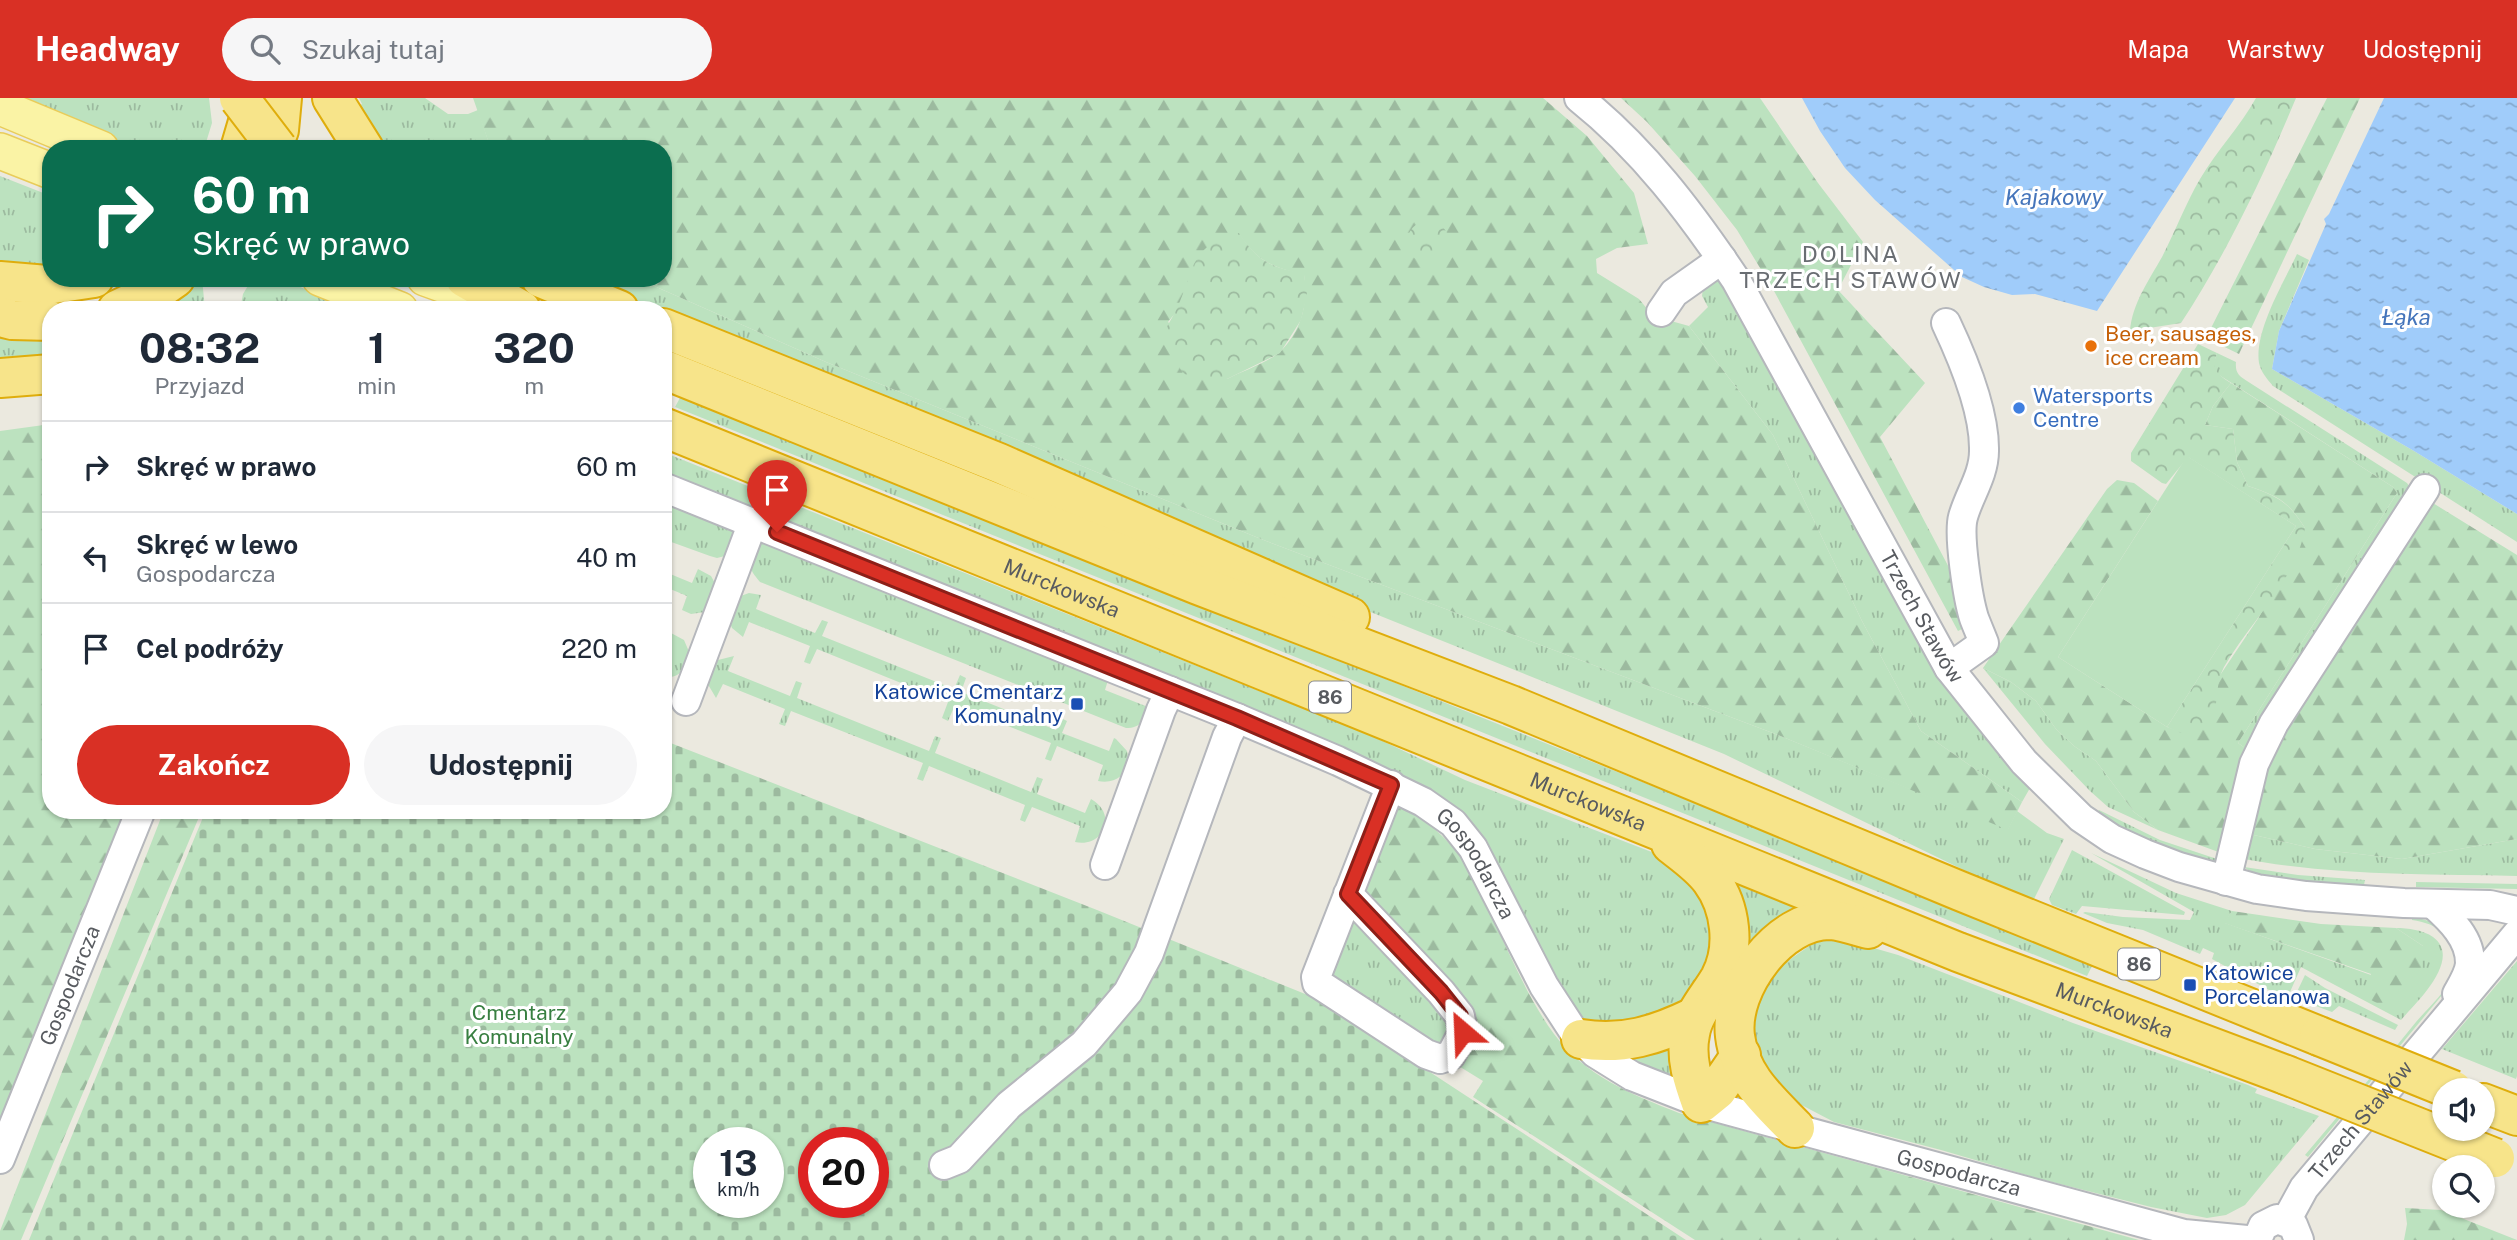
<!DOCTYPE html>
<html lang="pl">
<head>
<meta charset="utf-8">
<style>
  :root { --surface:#fff; --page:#f6f6f7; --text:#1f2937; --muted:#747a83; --line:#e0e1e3; --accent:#d93025 }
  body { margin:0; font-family:"Public Sans",sans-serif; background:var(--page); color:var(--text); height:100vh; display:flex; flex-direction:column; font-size:26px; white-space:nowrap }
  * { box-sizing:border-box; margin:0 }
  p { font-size:23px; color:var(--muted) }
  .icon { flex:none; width:38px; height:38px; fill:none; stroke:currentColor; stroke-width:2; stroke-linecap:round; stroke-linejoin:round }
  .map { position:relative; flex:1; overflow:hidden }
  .panel { position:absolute; left:42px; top:203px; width:630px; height:518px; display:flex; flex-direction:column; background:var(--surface); border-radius:28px; box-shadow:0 2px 5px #0004 }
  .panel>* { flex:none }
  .top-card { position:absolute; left:42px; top:42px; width:630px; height:147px; border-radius:28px; box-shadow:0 2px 5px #0004; background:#0b6e4f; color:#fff; overflow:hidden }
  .fabs { position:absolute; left:2432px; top:980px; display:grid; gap:14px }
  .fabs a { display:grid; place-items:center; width:63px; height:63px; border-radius:50%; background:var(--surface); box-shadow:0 2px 5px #0004; font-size:35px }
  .speed { position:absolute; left:693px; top:1029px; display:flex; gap:14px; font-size:35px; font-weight:700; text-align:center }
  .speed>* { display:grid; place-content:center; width:91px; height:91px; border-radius:50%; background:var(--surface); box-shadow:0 2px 5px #0004; line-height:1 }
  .speed small { font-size:18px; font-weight:400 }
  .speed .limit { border:10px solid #d22; background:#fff; color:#111 }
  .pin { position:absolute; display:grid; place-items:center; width:60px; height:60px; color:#fff; margin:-72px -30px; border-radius:50% 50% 50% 0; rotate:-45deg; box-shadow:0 0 7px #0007 }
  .pin .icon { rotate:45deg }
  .me { position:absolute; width:77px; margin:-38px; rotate:334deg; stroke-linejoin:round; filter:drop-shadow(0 0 5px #0008) }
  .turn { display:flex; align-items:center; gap:24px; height:147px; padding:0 35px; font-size:32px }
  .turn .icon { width:91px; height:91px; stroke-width:2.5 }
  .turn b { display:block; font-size:49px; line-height:60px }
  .eta { display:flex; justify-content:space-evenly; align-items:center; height:119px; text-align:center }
  .eta b { font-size:42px; font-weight:700; line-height:49px }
  .button { display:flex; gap:14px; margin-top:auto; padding:14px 35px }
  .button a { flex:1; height:80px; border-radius:42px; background:var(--accent); color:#fff; font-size:28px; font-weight:700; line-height:80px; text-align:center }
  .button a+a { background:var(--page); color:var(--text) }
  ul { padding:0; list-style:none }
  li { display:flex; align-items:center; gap:21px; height:91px; padding:0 35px; border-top:2px solid var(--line) }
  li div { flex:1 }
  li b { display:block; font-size:26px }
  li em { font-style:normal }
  header { display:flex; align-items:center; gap:42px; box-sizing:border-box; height:98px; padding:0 35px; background:var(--accent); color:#fff }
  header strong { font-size:33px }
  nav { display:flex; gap:38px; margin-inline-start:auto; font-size:24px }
  .search { width:490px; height:63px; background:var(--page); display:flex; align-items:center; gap:18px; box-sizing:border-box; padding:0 24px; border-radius:38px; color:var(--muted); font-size:26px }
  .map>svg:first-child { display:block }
  .grass { fill:url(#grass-tufts) }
  .forest { fill:url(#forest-firs); fill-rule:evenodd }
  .cemetery { fill:url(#cemetery-stones); fill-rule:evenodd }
  .park { fill:url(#park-crowns) }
  .garden { fill:#bce2bf }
  .water { fill:url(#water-ripples) }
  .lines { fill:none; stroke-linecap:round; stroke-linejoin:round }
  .minor-casing { stroke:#b5b7bc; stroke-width:32 }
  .major-casing { stroke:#e9cc5a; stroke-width:38 }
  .highway-casing { stroke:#dfad0c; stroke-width:42 }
  .minor { stroke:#fff; stroke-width:28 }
  .major { stroke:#faf3a5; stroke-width:35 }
  .highway { stroke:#f7e48a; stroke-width:38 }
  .highway-bridge-casing { stroke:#dfad0c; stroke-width:42; stroke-linecap:butt }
  .highway-bridge { stroke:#f7e48a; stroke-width:38 }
  .route-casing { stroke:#8d1f18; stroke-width:18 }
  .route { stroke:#d93025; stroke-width:12 }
  .food-dot { fill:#e8710a; stroke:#fff; stroke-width:2.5 }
  .shop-dot { fill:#3f7fe0; stroke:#fff; stroke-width:2.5 }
  .transit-dot { fill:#1a4fb4; stroke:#fff; stroke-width:2.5 }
  .labels { text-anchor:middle; stroke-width:6; stroke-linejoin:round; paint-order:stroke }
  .shield { fill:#fff; stroke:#8a8c90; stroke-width:2 }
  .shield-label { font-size:19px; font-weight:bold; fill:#585b60 }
  .food-label { font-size:21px; fill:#c56008; stroke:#fff; text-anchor:start }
  .shop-label { font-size:21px; fill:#366cbe; stroke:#fff; text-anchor:start }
  .street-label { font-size:21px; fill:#585b60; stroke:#fff }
  .transit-label { font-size:21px; fill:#164399; stroke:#fff; text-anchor:end }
  .park-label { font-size:21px; fill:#387f41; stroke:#fff }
  .water-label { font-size:23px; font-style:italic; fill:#4575bb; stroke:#fff }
  .neighbourhood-label { font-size:23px; letter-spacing:2px; fill:#696d72; stroke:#fff }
</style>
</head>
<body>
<header>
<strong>Headway</strong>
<div class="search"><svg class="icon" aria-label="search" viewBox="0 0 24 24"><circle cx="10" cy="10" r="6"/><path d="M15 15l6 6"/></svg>Szukaj tutaj</div>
<nav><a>Mapa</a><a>Warstwy</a><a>Udostępnij</a></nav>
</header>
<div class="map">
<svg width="2517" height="1142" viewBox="0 0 2517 1142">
  <defs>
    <pattern id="grass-tufts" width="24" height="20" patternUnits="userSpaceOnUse" patternTransform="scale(1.75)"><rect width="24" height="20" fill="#bce2bf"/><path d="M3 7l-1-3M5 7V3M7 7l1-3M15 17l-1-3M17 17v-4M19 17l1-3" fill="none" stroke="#9cba9f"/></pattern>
    <pattern id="forest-firs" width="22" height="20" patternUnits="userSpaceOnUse" patternTransform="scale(1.75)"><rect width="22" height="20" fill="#bce2bf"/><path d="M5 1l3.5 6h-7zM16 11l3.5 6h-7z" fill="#9cba9f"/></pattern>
    <pattern id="cemetery-stones" width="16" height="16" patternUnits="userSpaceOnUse" patternTransform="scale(1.75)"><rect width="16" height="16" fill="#bce2bf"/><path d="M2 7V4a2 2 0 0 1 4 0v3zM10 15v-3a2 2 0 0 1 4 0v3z" fill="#9cba9f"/></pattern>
    <pattern id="park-crowns" width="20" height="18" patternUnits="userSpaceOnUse" patternTransform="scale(1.75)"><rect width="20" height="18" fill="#bce2bf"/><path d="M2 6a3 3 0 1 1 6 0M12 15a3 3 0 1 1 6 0" fill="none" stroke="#9cba9f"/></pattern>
    <pattern id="water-ripples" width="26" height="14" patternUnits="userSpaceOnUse" patternTransform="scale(1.75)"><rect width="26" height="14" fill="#a0ccfa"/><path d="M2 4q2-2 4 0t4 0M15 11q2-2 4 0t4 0" fill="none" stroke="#85a9ce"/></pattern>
  </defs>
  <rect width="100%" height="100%" fill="#ebe9df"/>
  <path class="grass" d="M12 0H209L212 25 204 51H194L176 44 169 51H138Z
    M359 0H425L448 16H468L478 12 491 51H382L354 11 362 6Z
    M0 78 51 98V166H31L0 162Z
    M2297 156 2309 162 2279 233 2272 271 2414 353 2517 416V444L2273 288C2267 281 2261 274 2259 265 2254 233 2284 184 2297 156Z
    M1718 179 1924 556 1977 629 2030 690 2022 704 1921 633 1862 523 1773 337 1689 228 1708 209 1702 198 1703 190Z
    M197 180H202L205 212H145Z
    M259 180H278L357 212H240L243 196 249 186 256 187Z
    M572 180H636L826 264 1261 441 1778 637 2008 731 2017 713 2047 735 2064 741 2032 805 1724 656 1271 474 663 212H650Z
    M0 231 51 234V264L0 266Z
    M2217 255 2236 264C2235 275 2239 278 2247 283L2407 385 2411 391 2252 655 2238 645 2397 395 2393 389 2216 275 2213 267Z
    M681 298 1949 807 2093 866 2087 878 675 309Z
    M663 354 1372 638 1465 682 1675 763 1702 791 1719 854 1676 917 1594 929 1575 915 1564 900 1472 727 663 378Z
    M663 398 734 432 736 437 729 457 717 460 710 458 663 441Z
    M763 442 1109 579 1105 592 1148 609C1145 622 1141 630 1126 630L760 484C757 480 751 474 751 469 749 460 757 446 763 442Z
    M698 471 711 478 716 487 705 514 691 516 682 512 687 498 663 488V473L692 485Z
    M749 495 761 497 756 511 815 535 822 522 828 524 822 538 954 591 960 577 966 580 961 594 1056 632 1061 620 1067 623 1062 635 1109 653 1114 640 1116 641 1127 653C1132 673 1118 687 1098 683L1103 667 1057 648 1051 663 1045 661 1051 645 955 607 948 623 942 620 948 604 817 551 810 566 804 564 810 548 749 524 743 539 732 530 729 523 738 499Z
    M671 535 684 542 690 556C685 570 681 581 663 579V548L666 549Z
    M734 558 728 573 790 598 796 583 802 585 797 600 929 653 935 638 941 640 935 655 1031 694 1037 679 1043 681 1037 696 1085 715 1091 701C1118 716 1104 750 1075 744L1080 728 1032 709 1025 724 1020 722 1025 707 929 668 923 683 917 681 923 665 791 613 785 628 779 626 785 611 723 586 716 600 706 583 714 563Z
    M1983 570 2011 584 2036 603 2056 631 2074 648 2096 663 2134 714 2158 732 2108 709 2090 693 2045 646Z
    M2099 712 2160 742 2220 762 2217 767C2175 754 2134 739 2096 716Z
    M2245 735 2315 751 2402 761 2517 741V778C2424 776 2330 778 2239 760Z
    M2072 752 2185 814 2184 817 2082 808 2076 816 2052 807 2049 801Z
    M2091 755 2176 795 2232 813 2225 825 2371 877 2423 848 2396 830C2408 830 2423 832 2433 839 2463 861 2416 905 2401 922L2301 869 2290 894 2279 895 2269 892 2212 861 2214 855 2203 850 2200 856 2143 832 2107 825 2083 815 2085 814 2123 819 2190 822 2194 814Z
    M2244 769 2298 777 2365 782 2364 787C2340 785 2259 784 2244 769Z
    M1730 782 1807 814 1739 869Z
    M2416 784 2517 786V791L2416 789Z
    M1353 816 1454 921 1443 951 1327 885Z
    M2412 820C2444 821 2470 847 2457 879L2308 1059 2305 1057C2342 1013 2380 969 2416 924 2428 910 2446 894 2453 877 2464 845 2442 826 2412 822Z
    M1830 841 1846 842 1898 857 2073 925 2248 987 2257 991 2255 995 2319 1018 2245 1107 2226 1117 2207 1120 2151 1109 2040 1081 1941 1052 1834 1024 1790 1001 1771 985 1752 939 1758 898 1779 869 1815 844Z
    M2517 863V978L2516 981 2442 951Z
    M2305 877 2325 890 2398 927 2395 932 2339 908 2332 914 2297 901 2295 898Z
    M1678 936 1682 985 1660 978 1627 959Z"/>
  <path class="forest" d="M473 0H1543L1587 38 1634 95 1648 146 1617 150 1596 161 1597 175 1639 201 1653 218 1689 228 1773 337 1862 523 1921 633 2022 704 2008 732 1778 637 1261 441 826 264 636 180H663V51H491ZM1239 136C1259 165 1271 168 1304 177 1308 206 1302 231 1281 253 1271 263 1241 274 1227 281L1168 224Z
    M1621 0H1760L1818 85 1863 144 1838 192 1925 285 1880 339 1954 479 1964 530 1958 533 1774 193 1737 132 1695 78 1647 24Z
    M2327 0H2360L2239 256 2206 240Z
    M2231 285 2393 389 2397 395 2238 645 2252 655 2224 756 2158 732 2134 714 2096 663 2074 648 2056 631 2036 603 2011 584 1983 570 2107 391 2117 382 2134 385 2158 403 2058 559 2167 629 2182 634 2259 519 2305 430C2288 403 2278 398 2248 388L2237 364 2233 331 2205 327 2213 308Z
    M51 326V712H128L0 1023V333Z
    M2428 402 2517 457V741L2402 761 2315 751 2245 735 2257 675Z
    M1396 708C1420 713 1452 745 1465 765 1475 779 1481 797 1489 813 1509 854 1527 899 1554 936 1585 978 1633 997 1679 1015L2139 1142H1695L1473 999 1483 983 1457 967 1471 935 1363 796Z
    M164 712H202L21 1142H0V1133Z
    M2232 813 2321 826 2396 830 2423 848 2421 881 2387 910 2361 897 2371 876 2224 825Z
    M2405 1110 2441 1112 2517 1142H2404L2407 1126Z"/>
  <path class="cemetery" d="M663 642 1097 812 1320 902 1686 1142H29L206 712H663ZM709 1045H768V1104H709ZM814 1045H873V1104H814Z"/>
  <path class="park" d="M2256 0H2296C2264 77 2227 155 2181 225L2130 233C2132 206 2149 182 2162 159 2175 134 2186 105 2200 81 2217 52 2240 29 2256 0Z
    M1407 144a21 21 0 1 1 42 0a21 21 0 1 1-42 0Z
    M1239 135C1259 165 1270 168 1304 176L1307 197 1301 222 1280 255 1227 281 1183 276 1163 238C1167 227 1173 219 1178 208 1195 170 1189 148 1239 135Z
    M2198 246 2217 255C2211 272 2217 276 2231 285L2213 308 2205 327 2233 331 2237 364 2248 388C2277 398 2288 403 2305 430 2297 481 2249 525 2224 569 2216 583 2217 606 2214 622L2181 635 2167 629 2296 428 2188 359 2166 386 2162 385 2131 363V355Z"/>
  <path class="garden" d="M2187 358 2296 428 2167 629 2058 559Z"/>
  <path class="water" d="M1802 0H2235L2097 213 2035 196 2012 197 1984 189 1962 179 1875 102 1845 70 1820 33Z
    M2384 0H2517V416L2414 353 2272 271 2279 233 2326 126 2324 121 2329 116Z"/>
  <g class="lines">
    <g class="minor-casing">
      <g id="minor">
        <path id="s1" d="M1579 0C1643 51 1691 115 1736 182L1949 570 2024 664 2081 720 2112 741 2145 756 2179 769 2257 791 2306 798 2404 805 2490 807 2517 813"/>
        <path d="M1661 214 1674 195 1722 161"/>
        <path d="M1946 225C1963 261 1985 313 1984 353 1984 377 1969 397 1963 419 1958 437 1968 501 1974 520 1977 528 1981 537 1984 545L1949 570"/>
        <path id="s2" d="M663 389 1237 620 1338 663 1423 704 1453 725 1473 750 1544 888 1574 934 1595 955 1632 978 1701 1005 2184 1136 2247 1142"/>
        <path d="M686 603 753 424"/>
        <path d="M1105 767 1161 612 1170 593"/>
        <path d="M2226 783 2254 666 2274 625 2425 391"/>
        <path d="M1348 796 1441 894 1460 918 1463 934 1451 957 1440 961 1426 956 1322 888 1317 885 1316 879 1391 687"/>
        <path d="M2433 806C2450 821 2471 841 2470 866 2469 876 2462 887 2457 896"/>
        <path id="s3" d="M0 1061 141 712"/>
        <path d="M944 1067 959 1061 1009 1007 1084 946 1128 894 1149 855 1227 639 1237 620"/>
        <path id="s4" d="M2286 1123 2304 1090 2517 836"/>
        <path d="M2257 1142 2263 1128 2277 1121 2293 1127 2299 1142"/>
      </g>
    </g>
    <g class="major-casing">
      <path id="major" d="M0 9 101 51
        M0 53 51 73
        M320 180 400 212
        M425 180 494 205"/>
    </g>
    <g class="highway-casing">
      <g id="highway">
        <path d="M332 0 364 51"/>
        <path d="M240 51 255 0"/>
        <path d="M272 51 279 32 282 0"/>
        <path d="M465 180 521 212"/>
        <path d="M541 180 619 212"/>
        <path d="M0 183 47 187 94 180"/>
        <path d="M117 212 155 194 175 180"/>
        <path d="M0 219 12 222 51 223"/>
        <path d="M663 230 999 365 1350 519"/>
        <path d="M663 271 1198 487 1511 607 1960 793 2319 938"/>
        <path d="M0 280 51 276"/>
        <path id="s5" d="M663 329 1958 854 2286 977"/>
        <path d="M1671 746C1685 757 1701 768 1711 782 1731 809 1736 850 1720 880 1709 899 1693 915 1690 936 1685 960 1693 983 1701 1005L1717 992 1741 957"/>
        <path d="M1581 941C1622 948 1657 937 1694 919"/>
        <path d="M2483 1005 2517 1018"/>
        <path d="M1795 1030C1769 1003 1740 979 1735 938 1729 890 1779 821 1831 822 1843 823 1857 828 1868 831"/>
      </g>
    </g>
    <use href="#minor" class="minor"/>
    <use href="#major" class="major"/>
    <use href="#highway" class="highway"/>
    <g class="highway-bridge-casing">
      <path id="highway-bridge" d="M239 0 278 51
        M2319 938 2453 992
        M2286 977 2495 1060"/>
    </g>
    <use href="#highway-bridge" class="highway-bridge"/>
  </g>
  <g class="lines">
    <g class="route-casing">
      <path id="route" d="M777 434 1237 620 1391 687 1348 796 1441 894 1460 918 1463 934"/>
    </g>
    <use href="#route" class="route"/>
  </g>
  <circle class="food-dot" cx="2091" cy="248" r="7"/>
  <circle class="shop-dot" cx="2019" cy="310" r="7"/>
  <g class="transit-dot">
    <rect x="1070" y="599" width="14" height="14" rx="3.5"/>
    <rect x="2183" y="880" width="14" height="14" rx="3.5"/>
  </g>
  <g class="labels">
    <g class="shield">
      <rect x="1309" y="583.5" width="42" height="31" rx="5"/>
      <rect x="2118" y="850.5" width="42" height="31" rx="5"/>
    </g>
    <g class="shield-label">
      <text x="1330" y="606">86</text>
      <text x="2139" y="873">86</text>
    </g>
    <g class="food-label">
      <text x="2105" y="243">Beer, sausages,<tspan x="2105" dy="24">ice cream</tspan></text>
    </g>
    <g class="shop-label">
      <text x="2033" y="305">Watersports<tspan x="2033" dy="24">Centre</tspan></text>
    </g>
    <g class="street-label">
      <text dy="7" stroke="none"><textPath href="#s5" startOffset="430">Murckowska</textPath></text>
      <text dy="7" stroke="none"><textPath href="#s1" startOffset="626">Trzech Stawów</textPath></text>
      <text dy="7" stroke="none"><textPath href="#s5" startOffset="998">Murckowska</textPath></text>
      <text dy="7" stroke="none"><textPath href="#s2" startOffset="906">Gospodarcza</textPath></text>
      <text dy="7" stroke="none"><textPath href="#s3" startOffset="187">Gospodarcza</textPath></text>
      <text dy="7" stroke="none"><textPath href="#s5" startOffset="1564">Murckowska</textPath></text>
      <text dy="7" stroke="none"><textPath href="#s4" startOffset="126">Trzech Stawów</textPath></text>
      <text dy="7" stroke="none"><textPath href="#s2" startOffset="1516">Gospodarcza</textPath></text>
    </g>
    <g class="transit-label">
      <text x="1063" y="601">Katowice Cmentarz<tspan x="1063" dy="24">Komunalny</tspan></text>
      <text x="2204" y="882" text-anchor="start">Katowice<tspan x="2204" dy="24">Porcelanowa</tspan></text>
    </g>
    <g class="park-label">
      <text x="519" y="922">Cmentarz<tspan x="519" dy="24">Komunalny</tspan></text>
    </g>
    <g class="water-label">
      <text x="2054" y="107">Kajakowy</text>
      <text x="2406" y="227">Łąka</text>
    </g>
    <g class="neighbourhood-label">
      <text x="1851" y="164">DOLINA<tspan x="1851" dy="26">TRZECH STAWÓW</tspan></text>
    </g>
  </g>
</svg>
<div class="fabs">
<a><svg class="icon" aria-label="sound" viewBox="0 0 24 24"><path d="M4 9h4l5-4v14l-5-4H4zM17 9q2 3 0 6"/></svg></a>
<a><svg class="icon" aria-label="search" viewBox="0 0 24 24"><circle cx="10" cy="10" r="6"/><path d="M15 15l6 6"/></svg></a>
</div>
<div class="speed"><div>13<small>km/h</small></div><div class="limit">20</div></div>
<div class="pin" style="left:777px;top:434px;background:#d93025"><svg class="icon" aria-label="arrive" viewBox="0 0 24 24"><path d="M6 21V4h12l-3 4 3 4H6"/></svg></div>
<svg class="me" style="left:1463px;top:934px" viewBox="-20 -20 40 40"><path d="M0-17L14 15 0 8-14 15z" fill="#d93025" stroke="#fff" stroke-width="4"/></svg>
<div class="top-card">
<div class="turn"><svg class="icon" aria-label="right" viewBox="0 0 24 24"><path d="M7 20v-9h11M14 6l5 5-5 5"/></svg><div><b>60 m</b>Skręć w prawo</div></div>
</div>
<section class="panel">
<div class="eta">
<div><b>08:32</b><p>Przyjazd</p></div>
<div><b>1</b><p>min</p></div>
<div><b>320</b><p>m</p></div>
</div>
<ul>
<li><svg class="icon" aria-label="right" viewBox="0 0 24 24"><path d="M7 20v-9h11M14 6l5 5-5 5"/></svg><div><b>Skręć w prawo</b></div><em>60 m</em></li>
<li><svg class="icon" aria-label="left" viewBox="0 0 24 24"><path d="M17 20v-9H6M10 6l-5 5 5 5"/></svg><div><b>Skręć w lewo</b><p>Gospodarcza</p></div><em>40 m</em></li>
<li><svg class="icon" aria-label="arrive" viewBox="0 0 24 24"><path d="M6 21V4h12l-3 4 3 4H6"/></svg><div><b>Cel podróży</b></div><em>220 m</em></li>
</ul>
<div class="button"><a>Zakończ</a><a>Udostępnij</a></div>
</section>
</div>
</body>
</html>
